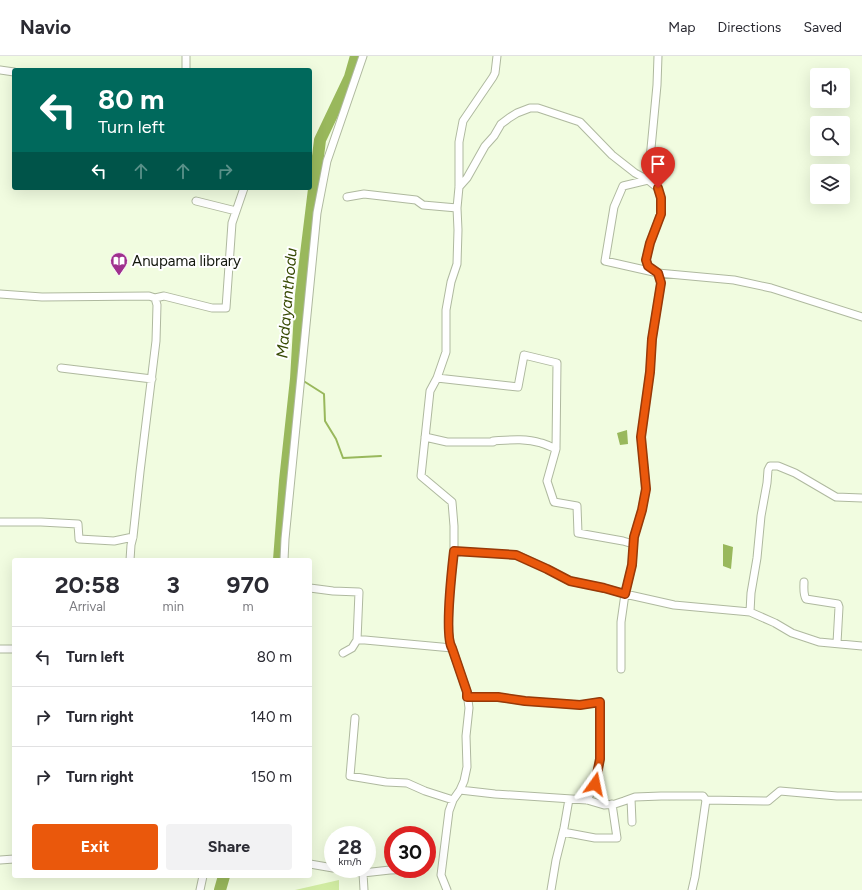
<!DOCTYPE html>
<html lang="en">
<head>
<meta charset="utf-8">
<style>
  :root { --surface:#fff; --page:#f2f2f3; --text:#2b2b33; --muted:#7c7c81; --line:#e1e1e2; --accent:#ea580c }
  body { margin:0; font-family:Figtree,sans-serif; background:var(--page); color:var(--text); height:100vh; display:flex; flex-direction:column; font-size:15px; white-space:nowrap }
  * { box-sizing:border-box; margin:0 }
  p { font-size:13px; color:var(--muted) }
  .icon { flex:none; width:22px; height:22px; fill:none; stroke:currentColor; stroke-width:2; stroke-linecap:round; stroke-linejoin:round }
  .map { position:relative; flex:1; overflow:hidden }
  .panel { position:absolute; left:12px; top:502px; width:300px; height:320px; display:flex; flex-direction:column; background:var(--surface); border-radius:4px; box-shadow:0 4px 16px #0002 }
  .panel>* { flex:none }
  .hud { position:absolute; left:12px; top:12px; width:300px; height:122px; border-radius:4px; box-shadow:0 4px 16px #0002; background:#00695c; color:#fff; overflow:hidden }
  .buttons { position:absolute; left:810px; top:12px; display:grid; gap:8px }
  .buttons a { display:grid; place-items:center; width:40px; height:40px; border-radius:4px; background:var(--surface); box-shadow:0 4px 16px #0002; font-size:20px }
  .speed { position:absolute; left:324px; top:770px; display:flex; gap:8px; font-size:20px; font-weight:700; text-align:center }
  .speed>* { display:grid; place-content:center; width:52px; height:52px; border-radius:50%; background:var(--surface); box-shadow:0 4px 16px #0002; line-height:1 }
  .speed small { font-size:10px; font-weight:400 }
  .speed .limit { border:6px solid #d22; background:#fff; color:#111 }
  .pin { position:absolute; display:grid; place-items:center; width:34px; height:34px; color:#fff; margin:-41px -17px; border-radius:50% 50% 50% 0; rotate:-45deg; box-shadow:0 0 4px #0007 }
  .pin .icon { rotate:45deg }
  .me { position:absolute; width:44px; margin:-22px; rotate:12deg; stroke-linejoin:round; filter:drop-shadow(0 0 3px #0008) }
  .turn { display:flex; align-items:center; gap:14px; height:84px; padding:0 20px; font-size:18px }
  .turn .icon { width:52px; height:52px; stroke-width:2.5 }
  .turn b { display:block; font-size:28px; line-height:34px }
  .lanes { display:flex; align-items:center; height:38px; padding:0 20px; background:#0003; justify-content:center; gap:20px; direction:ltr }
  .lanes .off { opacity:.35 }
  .eta { display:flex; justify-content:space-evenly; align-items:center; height:68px; text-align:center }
  .eta b { font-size:24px; font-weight:700; line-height:28px }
  .action { display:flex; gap:8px; margin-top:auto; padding:8px 20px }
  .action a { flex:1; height:46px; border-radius:4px; background:var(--accent); color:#fff; font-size:16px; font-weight:700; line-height:46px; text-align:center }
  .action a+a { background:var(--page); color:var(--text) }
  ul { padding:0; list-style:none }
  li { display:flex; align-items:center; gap:12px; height:60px; padding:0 20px; border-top:1px solid var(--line) }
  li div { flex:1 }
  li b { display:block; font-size:15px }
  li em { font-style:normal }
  header { display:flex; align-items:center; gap:24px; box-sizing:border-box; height:56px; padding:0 20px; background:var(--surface); border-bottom:1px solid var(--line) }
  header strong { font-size:19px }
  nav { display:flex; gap:22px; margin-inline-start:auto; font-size:14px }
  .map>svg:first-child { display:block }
  .green { fill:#d1eca2 }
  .water { fill:#99b85c }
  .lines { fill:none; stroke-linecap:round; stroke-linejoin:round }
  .stream { stroke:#99b85c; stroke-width:2 }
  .river { stroke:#99b85c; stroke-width:12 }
  .minor-casing { stroke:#afb99f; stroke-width:9 }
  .minor { stroke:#fff; stroke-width:7 }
  .route-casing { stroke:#983908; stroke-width:10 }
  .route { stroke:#ea580c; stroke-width:7 }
  .labels { text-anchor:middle; stroke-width:4; stroke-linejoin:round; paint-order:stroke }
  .poi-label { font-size:15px; fill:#13170d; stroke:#fff; text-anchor:start }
  .water-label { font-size:16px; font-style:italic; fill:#374a03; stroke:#fff }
</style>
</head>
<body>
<header>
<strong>Navio</strong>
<nav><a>Map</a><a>Directions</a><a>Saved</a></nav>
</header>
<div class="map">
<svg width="862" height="834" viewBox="0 0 862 834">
  <rect width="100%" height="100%" fill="#f1fce0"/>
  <path class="green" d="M339 824V834H295Z"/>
  <path class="water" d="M627 374 628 388 620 389 617 377Z
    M723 488 733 491 731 513 723 510Z"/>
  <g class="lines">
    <path class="stream" d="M302 324 324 338 325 365 336 383 343 402 381 400"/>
    <path class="river" d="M279 504 285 425 296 323 301 239 320 84 350 21 356 0
      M220 834 224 820"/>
    <g class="minor-casing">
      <path id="minor" d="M186 0V14
        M497 0 495 17 493 21 463 65 459 86V131L457 152 458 174 457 208 451 226 446 254V296L437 322 430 335 421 420 452 446 454 470V495L517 499 547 513 570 525 604 532 625 538 674 549 750 556 775 567 792 577 819 586 862 590
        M658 0 657 29 648 124 623 130 614 151 605 205 658 217 734 224 771 232 862 261
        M0 14 14 16
        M459 131 467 122 485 90 494 80 501 68 509 62 517 57 530 52H538L580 66 612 99 635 117 648 124 658 132 661 142V158L650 187 646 204 648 210 658 217 661 227 652 283 650 316 641 381 646 433 642 454 634 481 632 509 625 538 621 566V613
        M347 141 364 138 416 144 423 149 457 152
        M196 145 236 155
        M0 238 42 241 149 240 155 242 164 240 212 252H226L232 167 244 132
        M61 312 152 323
        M437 322 518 331 524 299 557 307 556 393 547 425 554 446 577 450 578 477 623 485 633 488
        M425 381 447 386H493V385C509 384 525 382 541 387 546 388 551 391 556 393
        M0 466H41L78 468 79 483 114 485 133 481
        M130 504 131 489 133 481 140 416 156 285 157 249 155 242
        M284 504 285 483 317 157 327 105 363 0
        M804 526C804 531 803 538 806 543L838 548 839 551 837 587
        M310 532 333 535 359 536 357 584
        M750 556 751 537 757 502 761 460 767 427 768 414 770 410H778L795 417 836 441 862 442
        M0 593H14
        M343 597 352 592 357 584H365L452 592
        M467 641H497L525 645 580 649 600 646V703L595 728 587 744
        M355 662 350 720 386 726 407 727 425 735 453 744
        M460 734 495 738 587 744 604 749 615 748 624 745 635 741 661 740H703L706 744 695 821 692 834
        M631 743 632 766
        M706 744 768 745 780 735 837 740H862
        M563 776 595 782H617L612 748
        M358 779V777
        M0 804 14 803
        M310 808 333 812
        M341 813 363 817 364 834
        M361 813 363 817 390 814 415 813
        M200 834 203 820
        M447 834 441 819 449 755 453 744 460 734 464 725 467 711 466 680 469 652 467 636 452 592C444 579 452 513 454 495
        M551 834 556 804 564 772 569 743"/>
    </g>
    <use href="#minor" class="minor"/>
  </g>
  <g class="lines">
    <g class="route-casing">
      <path id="route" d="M595 728 600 703V646L580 649 553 647 525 645 498 641H467V636L452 592C444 580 452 513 454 495L516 499 547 513 570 525 604 532 625 538 632 509 634 481 642 454 646 433 641 381 650 316 652 283 661 227 658 217 648 210 646 204 650 187 661 158V142L658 132"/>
    </g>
    <use href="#route" class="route"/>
  </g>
  <defs>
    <g id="library-pin" transform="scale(0.9)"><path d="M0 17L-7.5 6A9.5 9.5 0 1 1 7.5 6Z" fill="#9f308e" stroke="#fff"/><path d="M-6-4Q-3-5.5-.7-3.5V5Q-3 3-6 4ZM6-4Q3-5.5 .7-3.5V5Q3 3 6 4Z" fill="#fff"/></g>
  </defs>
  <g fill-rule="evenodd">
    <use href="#library-pin" x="119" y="205"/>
  </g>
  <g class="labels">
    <g class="poi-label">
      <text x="132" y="210">Anupama library</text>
    </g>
    <g class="water-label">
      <text transform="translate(286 247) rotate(-85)" y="6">Madayanthodu</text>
    </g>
  </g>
</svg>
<div class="buttons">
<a><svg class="icon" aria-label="sound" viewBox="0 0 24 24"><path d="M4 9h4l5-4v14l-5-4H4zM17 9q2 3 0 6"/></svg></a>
<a><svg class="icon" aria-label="search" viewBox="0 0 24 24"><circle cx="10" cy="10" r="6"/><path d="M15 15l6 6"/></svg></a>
<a><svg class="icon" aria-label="layers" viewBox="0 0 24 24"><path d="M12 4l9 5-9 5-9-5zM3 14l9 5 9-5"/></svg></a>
</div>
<div class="speed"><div>28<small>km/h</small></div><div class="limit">30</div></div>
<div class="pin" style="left:658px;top:132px;background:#d93025"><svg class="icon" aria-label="arrive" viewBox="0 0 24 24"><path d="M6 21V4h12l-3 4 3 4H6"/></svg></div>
<svg class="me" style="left:595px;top:728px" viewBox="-20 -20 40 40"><path d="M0-17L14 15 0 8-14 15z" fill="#ea580c" stroke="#fff" stroke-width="4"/></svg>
<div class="hud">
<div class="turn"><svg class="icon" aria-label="left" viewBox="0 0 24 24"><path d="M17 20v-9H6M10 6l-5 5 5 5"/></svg><div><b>80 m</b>Turn left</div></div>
<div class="lanes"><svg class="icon" aria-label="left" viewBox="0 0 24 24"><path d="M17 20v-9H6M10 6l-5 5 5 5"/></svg><svg class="icon off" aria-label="ahead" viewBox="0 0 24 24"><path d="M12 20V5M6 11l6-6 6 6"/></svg><svg class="icon off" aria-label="ahead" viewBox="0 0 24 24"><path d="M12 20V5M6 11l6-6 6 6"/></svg><svg class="icon off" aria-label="right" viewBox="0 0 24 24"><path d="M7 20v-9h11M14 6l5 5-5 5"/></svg></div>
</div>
<section class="panel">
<div class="eta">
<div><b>20:58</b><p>Arrival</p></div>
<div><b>3</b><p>min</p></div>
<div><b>970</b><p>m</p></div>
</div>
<ul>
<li><svg class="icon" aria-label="left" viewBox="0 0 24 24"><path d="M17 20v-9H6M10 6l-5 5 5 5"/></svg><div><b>Turn left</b></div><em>80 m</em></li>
<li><svg class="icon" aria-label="right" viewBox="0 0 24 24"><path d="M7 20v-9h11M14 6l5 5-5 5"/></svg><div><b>Turn right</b></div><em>140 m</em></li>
<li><svg class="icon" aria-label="right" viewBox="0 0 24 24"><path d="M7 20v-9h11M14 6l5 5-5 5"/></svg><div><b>Turn right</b></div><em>150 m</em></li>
</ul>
<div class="action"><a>Exit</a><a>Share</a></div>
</section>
</div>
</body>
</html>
